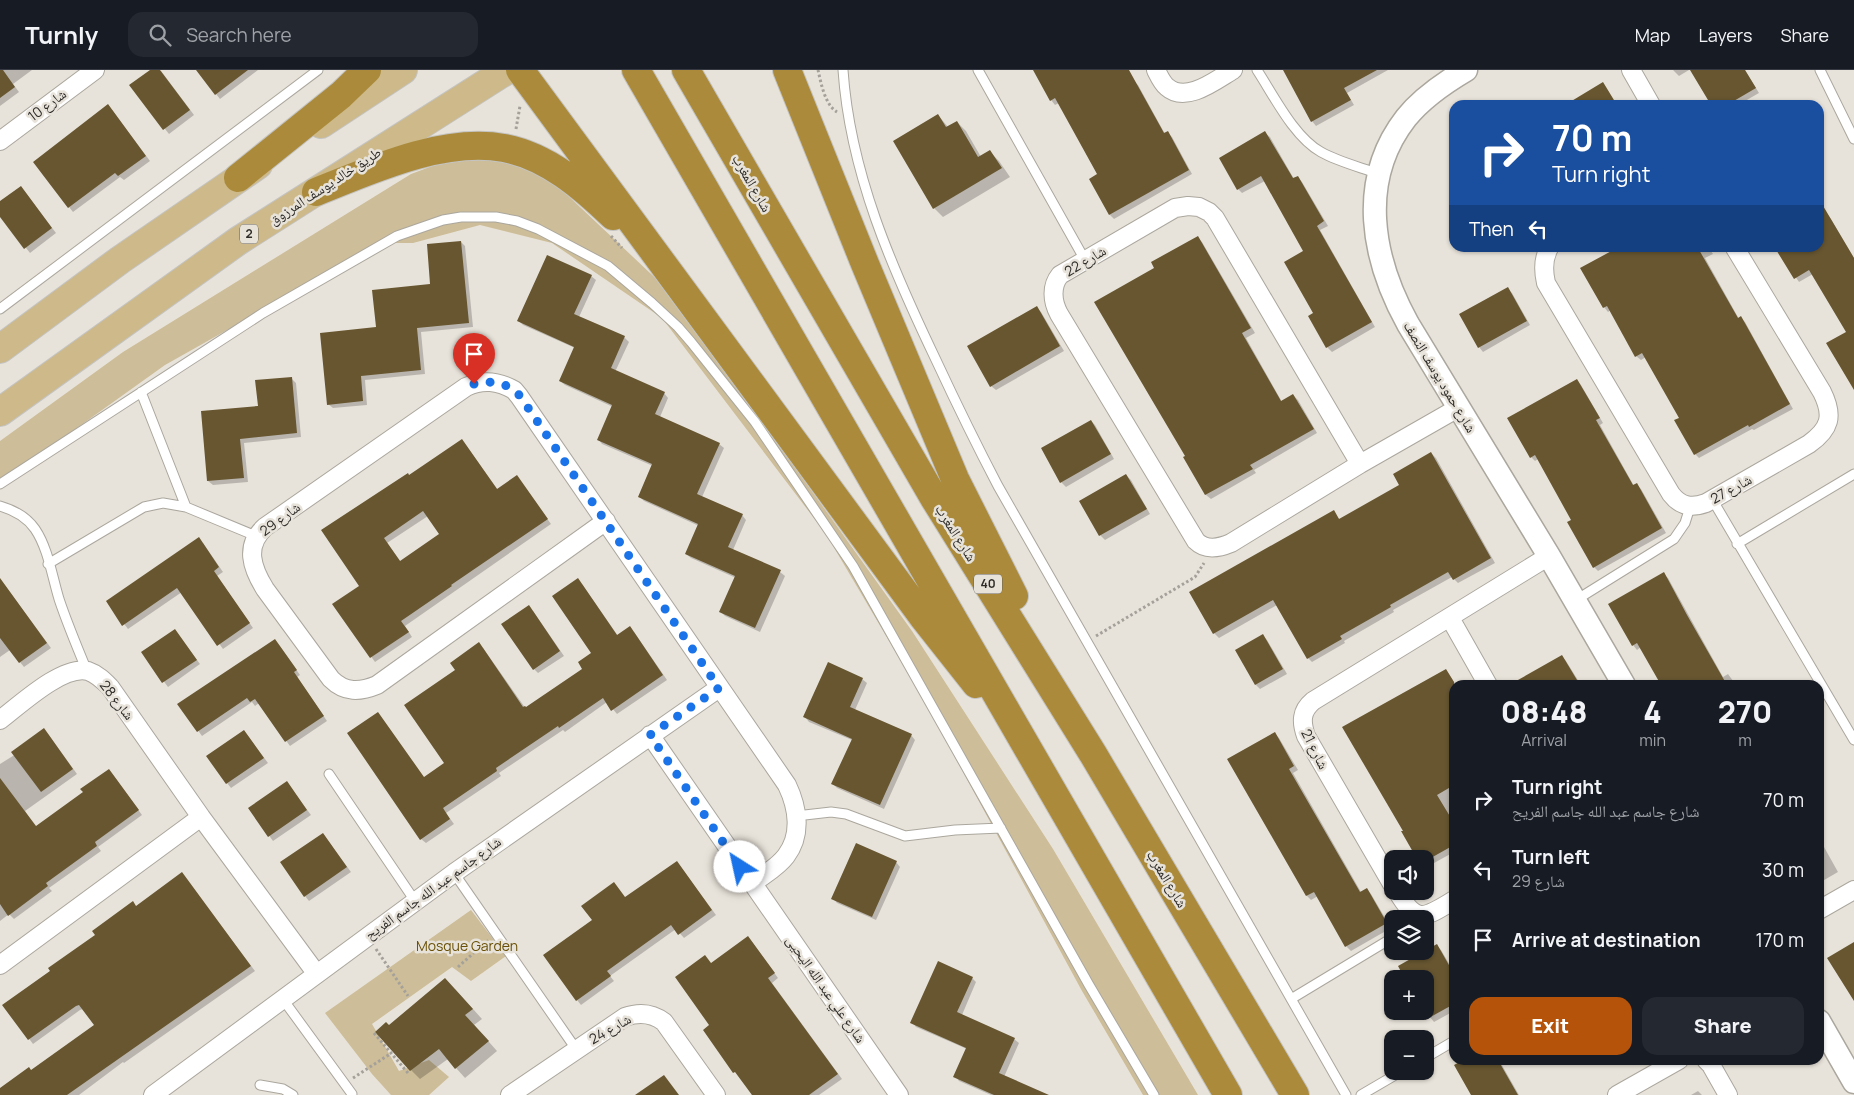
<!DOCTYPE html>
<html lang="en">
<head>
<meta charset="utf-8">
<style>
  :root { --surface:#171b24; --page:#242831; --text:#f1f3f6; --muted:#9ea1a6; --line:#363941; --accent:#b45309 }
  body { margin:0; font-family:Manrope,"Noto Naskh Arabic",sans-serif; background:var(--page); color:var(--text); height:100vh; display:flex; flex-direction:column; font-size:19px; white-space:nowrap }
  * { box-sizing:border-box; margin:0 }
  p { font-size:16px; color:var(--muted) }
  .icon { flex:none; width:28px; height:28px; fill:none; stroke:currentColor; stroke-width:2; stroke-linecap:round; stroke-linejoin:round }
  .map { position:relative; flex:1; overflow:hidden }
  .panel { position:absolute; left:1449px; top:610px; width:375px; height:385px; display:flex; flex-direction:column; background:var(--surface); border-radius:15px; box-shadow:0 1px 4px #0004 }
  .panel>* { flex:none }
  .hud { position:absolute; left:1449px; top:30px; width:375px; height:152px; border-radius:15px; box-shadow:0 1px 4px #0004; background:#1a4fa0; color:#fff; overflow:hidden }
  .fabs { position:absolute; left:1384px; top:780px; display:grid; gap:10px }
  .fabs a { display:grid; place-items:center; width:50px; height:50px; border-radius:10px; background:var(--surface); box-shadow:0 1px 4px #0004; font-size:25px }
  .pin { position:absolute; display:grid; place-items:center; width:42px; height:42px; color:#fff; margin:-51px -21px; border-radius:50% 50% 50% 0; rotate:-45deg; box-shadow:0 0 5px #0007 }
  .pin .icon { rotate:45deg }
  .me { position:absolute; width:55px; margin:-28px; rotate:325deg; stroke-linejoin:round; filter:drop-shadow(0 0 4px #0008) }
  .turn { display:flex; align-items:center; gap:18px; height:105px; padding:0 20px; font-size:22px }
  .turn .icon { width:65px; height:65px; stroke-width:2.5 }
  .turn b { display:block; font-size:35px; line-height:42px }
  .then { display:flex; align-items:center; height:48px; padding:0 20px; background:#0003; gap:10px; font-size:19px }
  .eta { display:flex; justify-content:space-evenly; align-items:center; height:85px; text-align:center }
  .eta b { font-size:30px; font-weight:800; line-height:35px }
  .cta { display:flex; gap:10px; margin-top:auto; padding:10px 20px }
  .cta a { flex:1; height:58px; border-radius:15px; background:var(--accent); color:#fff; font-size:20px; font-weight:800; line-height:58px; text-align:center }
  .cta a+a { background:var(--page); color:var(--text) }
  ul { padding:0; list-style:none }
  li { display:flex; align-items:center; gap:15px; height:70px; padding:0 20px }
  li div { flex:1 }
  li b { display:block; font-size:19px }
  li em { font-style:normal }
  header { display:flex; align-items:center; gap:30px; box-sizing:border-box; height:70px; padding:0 25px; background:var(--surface); border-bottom:1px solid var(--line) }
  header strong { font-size:24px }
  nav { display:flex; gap:28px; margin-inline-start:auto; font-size:18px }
  .search { width:350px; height:45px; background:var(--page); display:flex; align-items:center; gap:12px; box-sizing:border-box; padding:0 18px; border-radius:15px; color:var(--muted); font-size:19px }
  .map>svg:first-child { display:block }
  .green { fill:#cdbd98 }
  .shadow { fill:#0003; fill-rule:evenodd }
  .building { fill:#675630; fill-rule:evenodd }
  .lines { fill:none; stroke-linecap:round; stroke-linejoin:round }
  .service-casing { stroke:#aba79e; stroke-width:11 }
  .minor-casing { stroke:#aba79e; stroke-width:20 }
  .tertiary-casing { stroke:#aba79e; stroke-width:25 }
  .primary-casing { stroke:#c4c4c3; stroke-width:30 }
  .motorway-casing { stroke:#c4c4c3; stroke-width:30 }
  .path { stroke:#a4a09a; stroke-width:3; stroke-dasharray:2.5 2.5; stroke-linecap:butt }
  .service { stroke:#fff; stroke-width:9 }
  .minor { stroke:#fff; stroke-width:18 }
  .tertiary { stroke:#fff; stroke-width:22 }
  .primary { stroke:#cdb989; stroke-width:28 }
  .motorway { stroke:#ab8b3b; stroke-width:28 }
  .route { stroke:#1a73e8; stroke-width:9; stroke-dasharray:0 16.2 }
  .labels { text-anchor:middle; stroke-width:5; stroke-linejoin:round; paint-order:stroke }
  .shield { fill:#e8e3da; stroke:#66635e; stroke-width:1 }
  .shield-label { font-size:12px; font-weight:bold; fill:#2e2c29 }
  .street-label { font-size:14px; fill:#2e2c29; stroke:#e8e3da }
  .park-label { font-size:14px; fill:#695006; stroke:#e8e3da }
</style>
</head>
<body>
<header>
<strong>Turnly</strong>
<div class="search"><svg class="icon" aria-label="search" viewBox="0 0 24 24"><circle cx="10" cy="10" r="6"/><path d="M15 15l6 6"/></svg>Search here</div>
<nav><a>Map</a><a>Layers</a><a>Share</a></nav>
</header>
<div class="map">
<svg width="1854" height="1025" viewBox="0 0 1854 1025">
  <rect width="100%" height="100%" fill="#e8e3da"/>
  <path class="green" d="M470 82 528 88 667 219 912 561 1053 779 1198 1025H1143L1082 921 925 632 826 464 662 248 552 173 480 155 413 173H382L165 295 0 413V371L123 282 411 104Z
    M471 840 506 886 471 911 452 897 372 954 399 1001 429 990 449 1007 429 1025H391L372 1004 325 943Z"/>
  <path class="shadow" d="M0 0H32L13 14 19 22 0 36Z
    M152 0 161 1 194 45 169 64 131 16Z
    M197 0H258L220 29Z
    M1034 0H1120L1138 15 1165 64 1167 62 1172 67 1192 104 1114 149 1110 145 1098 105 1059 33 1055 35 1051 30Z
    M1284 0H1388L1347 23 1354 35 1316 56 1312 51Z
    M1673 0H1689L1679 6Z
    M1692 0H1745L1759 23 1738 35H1713Z
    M112 40 150 91 124 110 120 107 73 142 69 137Z
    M938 45 948 57 957 52 966 61 981 87 990 82 999 91 1010 107 943 147 934 138Z
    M1265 63 1270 67 1294 109 1298 107 1302 112 1328 156 1320 160 1375 257 1332 282 1327 277 1310 246 1315 243 1305 181 1265 111 1242 123 1238 119Z
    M25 122 56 163 30 183 0 145V133Z
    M1827 144 1831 149 1854 188V316L1847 262 1813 204 1799 212 1776 178H1819V149Z
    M1197 167 1202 172 1255 263 1246 268 1282 332 1293 325 1298 330 1317 363 1254 400 1256 403 1211 429 1206 425 1185 388 1187 387Z
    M461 172 465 176 473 257 421 262 425 304 365 310 367 335 333 338 328 334 377 259 432 215Z
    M1620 178H1709L1713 184 1705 188 1739 249 1741 248 1745 252 1793 339 1754 360 1752 359 1699 388 1695 384 1681 348 1646 287 1641 290 1636 286 1611 240 1608 242 1604 237 1582 199Z
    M591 206 596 210 579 247 624 267 629 272 615 302 664 323 668 328 660 347 719 374 724 378 702 427 742 445 746 450 733 480 780 502 785 506 760 562 725 546 721 542 736 508 691 488 686 484 699 456 644 431 639 426 653 396 602 374 598 369 613 337 565 315 560 311 575 278 523 255 519 251Z
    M1507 219 1512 223 1530 255 1483 282 1479 277Z
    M1037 238 1041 242 1064 281 996 320 991 316Z
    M291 308 296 313 301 367 244 373 248 412 213 415 208 411 259 337Z
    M1577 310 1581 315 1603 353 1600 355 1634 416 1637 415 1641 419 1666 463 1598 501 1594 497 1573 450 1538 389 1535 391 1531 387Z
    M1091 351 1095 355 1114 389 1066 417 1061 412 1042 379Z
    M462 370 498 420 517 407 551 454 405 556 412 567 375 592 334 535 361 516 409 407ZM428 446 441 465 401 492 387 473Z
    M1431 383 1436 388 1495 493 1458 513 1452 507 1393 540 1394 542 1344 571 1345 573 1312 592 1308 588 1277 535 1219 568 1214 563 1333 442 1340 450 1401 415Z
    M1126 405 1131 410 1150 444 1105 470 1100 465 1080 431Z
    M203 473 223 502 217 506 253 558 223 579 182 522 128 559 107 532Z
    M1663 504 1668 508 1723 607 1728 604 1736 615H1664L1641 577 1637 580 1633 575Z
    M0 514 6 517 51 578 24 597 10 580 0 587Z
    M582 514 618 566 634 562 667 610 617 644 607 632 565 662 563 660 499 703 501 706 446 743 454 754 426 773 421 769 378 643 424 708 446 693 456 600 483 578 526 639 584 599 593 583Z
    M533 541 564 586 538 603 534 599Z
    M175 560 200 594 168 617 142 582Z
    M1263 566 1267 570 1287 604 1260 619 1256 615 1237 580Z
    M279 575 300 605 297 607 327 651 290 676 259 633 255 636 252 632 202 666 179 634Z
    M1562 586 1566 591 1581 615H1524Z
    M1446 600 1456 615H1454V782L1425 798V789L1404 761Z
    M862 609 867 613 855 640 911 665 915 670 884 739 837 718 833 714 852 670 809 652 805 647Z
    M244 661 268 693 231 718 227 713Z
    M48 664 77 704 25 741 36 758 84 723 113 705 142 745 98 777 101 781 49 818 52 821 14 849 9 844 0 851V694Z
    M1275 664 1279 668 1298 700 1293 703 1361 822 1367 819 1371 824 1391 858 1351 881 1346 876 1318 826 1311 830 1307 826Z
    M287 713 311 745 273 771 249 738Z
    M323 764 351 802 309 831 305 826Z
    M1819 768 1838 802 1819 813Z
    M677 792 716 845 684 868 676 859 610 906 614 911 581 935 577 930 626 829Z
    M896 792 900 797 876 850 837 833 833 828Z
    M182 804 255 901 124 993 123 992 79 1025H0V1020L31 1002 95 955 83 939 80 940 33 974 4 935Z
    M752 872 778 908 772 913 842 1009 819 1025H752L711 956V894Z
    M1437 876 1441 880 1454 902V941L1434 952 1425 941V909Z
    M972 908 976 912 962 945 1014 969 1019 973 1004 1007 1046 1025H991L959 1011 955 1006 967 979 916 957 912 952Z
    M455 919 482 949 474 955 497 981 465 1008 448 989 420 1009 411 1000 389 956Z
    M1466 990H1499L1519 1025H1472Z
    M1698 1021 1702 1025H1691Z"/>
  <path class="building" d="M0 0H3L15 17 0 28Z
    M150 0H160L190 40 163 60 129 15Z
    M196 0H248L215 25Z
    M1033 0H1129L1164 63 1168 61 1189 100 1109 145 1089 109 1097 104 1055 28 1050 31Z
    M1283 0H1377L1344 18 1351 30 1311 52Z
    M1690 0H1745L1756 18 1727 35H1711Z
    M1603 12 1617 35H1565Z
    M108 34 146 86 118 106 115 103 68 138 33 92Z
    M938 44 946 57 957 51 978 87 990 80 1002 98 933 139 893 71Z
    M1265 61 1293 108 1298 106 1324 151 1317 156 1372 252 1326 278 1308 246 1313 243 1284 192 1303 181 1261 106 1237 120 1219 88Z
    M21 116 52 158 24 179 0 147V131Z
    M1819 129 1854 188V320L1826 273 1846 262 1809 200 1794 209 1775 178H1819Z
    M1198 166 1251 258 1242 263 1281 331 1293 324 1314 359 1250 395 1253 399 1205 425 1183 387 1185 386 1094 232 1154 198 1151 192Z
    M461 171 469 253 417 258 421 300 361 306 363 331 327 335 320 263 376 257 372 220 430 214 427 174Z
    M1617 178H1698L1738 248 1741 246 1790 334 1749 357 1748 355 1694 385 1674 350 1679 348 1642 283 1635 287 1607 236 1603 238 1580 198Z
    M547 185 592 205 574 244 625 266 611 298 665 322 655 344 720 373 697 424 743 444 728 477 781 500 755 558 719 542 735 506 685 484 698 454 638 427 652 394 597 370 612 335 559 311 574 277 517 251Z
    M1508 217 1527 251 1478 278 1459 244Z
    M1037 236 1060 276 990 317 967 276Z
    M292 307 297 363 240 369 244 408 207 411 201 341 258 336 255 310Z
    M1577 309 1600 348 1596 350 1633 415 1637 413 1662 458 1593 498 1567 452 1571 450 1535 385 1530 388 1507 348Z
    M1091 350 1111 384 1060 413 1041 378Z
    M462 369 497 419 517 405 548 449 451 515 452 516 401 551 409 562 370 588 332 534 359 516 321 460 408 403 409 405ZM423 441 439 464 400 491 384 468Z
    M1431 382 1491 488 1453 510 1448 502 1390 535 1391 537 1340 566 1342 569 1307 589 1273 530 1213 564 1189 522 1334 440 1339 449 1399 415 1393 404Z
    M1126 404 1147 439 1099 466 1079 431Z
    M199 467 219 497 214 501 250 553 217 576 177 518 122 556 106 531Z
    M1664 502 1687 545 1727 615H1661L1637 573 1632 576 1608 534Z
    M0 508 47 573 19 593 0 568Z
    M578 508 617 565 630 556 663 605 611 641 603 628 559 658 558 656 496 698 497 701 443 738 450 749 420 770 347 663 378 642 424 707 444 693 404 635 455 600 450 593 479 572 523 637 525 636 526 637 582 599 578 592 591 583 552 526Z
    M529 535 560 581 533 600 501 554Z
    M175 559 197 590 162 613 141 582Z
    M1263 564 1283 599 1255 615 1235 580Z
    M275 569 297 600 294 602 324 646 285 672 255 629 250 632 247 628 197 662 177 634Z
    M1562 585 1580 615H1509Z
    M828 592 863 608 850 637 912 664 880 735 831 714 852 669 803 647Z
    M1446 599 1454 612V715L1437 725 1454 753V775L1429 789H1417L1401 761H1403L1342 657Z
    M44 658 73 699 41 722 11 682Z
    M244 660 264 688 226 714 206 686Z
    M1275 662 1294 696 1289 699 1360 822 1367 818 1387 853 1345 877 1314 822 1306 826 1227 689Z
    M109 699 139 740 95 772 97 776 46 813 48 816 8 846 0 834V708L36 756 83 722 80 719Z
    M287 711 307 740 268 767 248 738Z
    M323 763 347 797 304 827 280 792Z
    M856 773 897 791 872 847 831 829Z
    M677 791 712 840 678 865 671 855 607 901 611 906 576 931 543 885 592 850 581 836 614 812 625 827Z
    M182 802 251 896 67 1025H0V1018L29 997 31 1000 94 955 79 935 76 936 28 970 2 935 50 901 48 898 95 865 92 861 133 831 136 836Z
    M748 866 775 903 768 908 838 1004 809 1025H752L735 1002 733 1003 703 960 709 955 675 907 705 885 711 893Z
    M1854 872V931L1827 888Z
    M1437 874 1454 904V934L1425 950V909H1405L1398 896Z
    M938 891 973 907 957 942 1015 968 999 1003 1049 1025H994L953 1007 966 978 910 953Z
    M445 908 473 939 465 945 489 971 455 999 439 979 410 1001 375 962 386 952 389 955Z
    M1463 990H1498L1518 1025H1471L1454 995Z
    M664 1005 679 1025H635Z"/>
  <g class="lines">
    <g class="service-casing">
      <path id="service" d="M843 0C850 103 892 198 936 290 956 333 976 374 998 416L1346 1025
        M978 0 1085 190
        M1257 0C1274 26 1294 67 1321 82 1339 92 1360 97 1379 104
        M1820 0 1854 69
        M0 239 318 0
        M141 322 186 437
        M0 414 263 243 397 166 443 150 461 147H496L517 151 538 159 608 196 652 233 678 257 691 272 755 352 853 496 1089 915 1154 1025
        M1712 429 1854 670
        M0 436C14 440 26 446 35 459 48 478 52 506 59 529 67 553 77 577 87 601
        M1737 474 1854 404
        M48 494 144 437 163 433 186 437 256 466
        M1576 530 1674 469 1685 453 1690 437
        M329 704 415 831
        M796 746 831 742 846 744 905 766 955 760 1001 758
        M454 803 576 979
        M282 928 352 1024
        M1291 929 1392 868
        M1425 988 1454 971
        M260 1015 283 1019 293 1025
        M1361 1025 1402 1001"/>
    </g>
    <g class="minor-casing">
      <path id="minor" d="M1156 0C1159 6 1162 13 1167 17 1186 34 1216 10 1233 0
        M1631 0 1651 35
        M0 71 95 0
        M1549 178C1543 189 1543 200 1546 213L1671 424C1681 437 1692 438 1706 433L1809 374C1830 359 1834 346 1822 322L1735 178
        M1360 394 1215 148 1209 142 1199 137 1188 136 1175 138 1060 205C1051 216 1052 231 1059 244L1196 471C1206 481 1219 478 1231 473L1360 394 1458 338
        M606 451 377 615C360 622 345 623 331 609L265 519C252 498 244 476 265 457L466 317C483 309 498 311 514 320L519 326 787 715C798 738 802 765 786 786 777 798 763 805 752 814
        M1450 548 1488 615
        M0 650C20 635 62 595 88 601 97 604 104 611 110 617L201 747 316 903
        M650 665 899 1025
        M1392 814 1306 666C1301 652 1301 641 1313 631L1549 486
        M1397 821C1417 855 1424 848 1454 830
        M1819 840 1854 820
        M0 895 201 747
        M1706 990 1711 995 1728 1025
        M153 1025 454 803 719 618
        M510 1025 625 947C639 942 652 943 664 952L716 1025
        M1617 1025 1679 990"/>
    </g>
    <g class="tertiary-casing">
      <path id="tertiary" d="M1466 0C1444 13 1422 28 1406 48 1357 111 1372 189 1408 254L1549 486 1624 615
        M1819 951 1854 1012"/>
    </g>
    <g class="primary-casing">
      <path id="primary" d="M321 54 403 0
        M0 279 120 190 258 95
        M0 342 238 171 507 0"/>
    </g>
    <g class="motorway-casing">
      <path id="motorway" d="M520 0 923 547 976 614
        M636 0 1228 1025
        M686 0 934 428 1093 684 1295 1025
        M787 0 865 194 955 409 1014 526
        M238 108 341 25 367 0
        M316 122C371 100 443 67 504 78 547 86 583 117 613 146"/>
    </g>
    <path class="path" d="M818 0C821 13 825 35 837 42
      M516 59 520 36
      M611 166 622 178
      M1096 566 1195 507 1204 493
      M376 879 408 926
      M458 897 488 870
      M374 963 408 1003
      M353 1008 390 984"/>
    <use href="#service" class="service"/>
    <use href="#minor" class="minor"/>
    <use href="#tertiary" class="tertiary"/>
    <use href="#primary" class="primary"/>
    <use href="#motorway" class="motorway"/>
  </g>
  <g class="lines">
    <path class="route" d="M474 314C492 310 507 312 520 326L719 618 650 665 740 797"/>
  </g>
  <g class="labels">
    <g class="shield">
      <rect x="240" y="154.5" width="18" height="19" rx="4"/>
      <rect x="974" y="504.5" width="28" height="19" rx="4"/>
    </g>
    <g class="shield-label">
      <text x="249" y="168">2</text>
      <text x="988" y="518">40</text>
    </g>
    <g class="street-label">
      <text transform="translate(47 35) rotate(-37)" y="5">شارع 10</text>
      <text transform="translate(752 113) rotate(60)" y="5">شارع المغرب</text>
      <text transform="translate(325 116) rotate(-33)" y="5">طريق خالد يوسف المرزوق</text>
      <text transform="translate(1085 191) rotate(-31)" y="5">شارع 22</text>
      <text transform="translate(1440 307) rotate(59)" y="5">شارع حمود يوسف النصف</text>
      <text transform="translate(1731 419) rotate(-29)" y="5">شارع 27</text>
      <text transform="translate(280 449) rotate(-37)" y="5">شارع 29</text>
      <text transform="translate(956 463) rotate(58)" y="5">شارع المغرب</text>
      <text transform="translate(117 630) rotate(52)" y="5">شارع 28</text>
      <text transform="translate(1315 679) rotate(63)" y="5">شارع 21</text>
      <text transform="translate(1167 809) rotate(59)" y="5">شارع المغرب</text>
      <text transform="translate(433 818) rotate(-36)" y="5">شارع جاسم عبد الله جاسم الفريح</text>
      <text transform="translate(826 919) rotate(55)" y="5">شارع علي عبد الله اليحيى</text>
      <text transform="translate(610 959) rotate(-30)" y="5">شارع 24</text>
    </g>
    <g class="park-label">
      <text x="467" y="881">Mosque Garden</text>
    </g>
  </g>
</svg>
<div class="fabs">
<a><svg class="icon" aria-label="sound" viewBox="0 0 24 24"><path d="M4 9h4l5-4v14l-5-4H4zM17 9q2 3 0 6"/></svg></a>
<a><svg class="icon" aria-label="layers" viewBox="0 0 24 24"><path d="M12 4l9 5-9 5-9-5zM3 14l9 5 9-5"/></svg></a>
<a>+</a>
<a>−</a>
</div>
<div class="pin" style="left:474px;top:314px;background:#d93025"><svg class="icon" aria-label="arrive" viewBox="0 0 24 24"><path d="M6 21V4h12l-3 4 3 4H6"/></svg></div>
<svg class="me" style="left:740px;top:797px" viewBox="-20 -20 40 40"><circle r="19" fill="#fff"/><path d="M0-13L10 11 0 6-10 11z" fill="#1a73e8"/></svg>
<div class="hud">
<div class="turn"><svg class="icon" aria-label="right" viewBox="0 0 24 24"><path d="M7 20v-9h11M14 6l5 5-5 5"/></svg><div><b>70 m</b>Turn right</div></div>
<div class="then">Then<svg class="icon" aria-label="left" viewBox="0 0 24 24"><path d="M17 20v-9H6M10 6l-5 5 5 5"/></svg></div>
</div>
<section class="panel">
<div class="eta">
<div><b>08:48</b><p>Arrival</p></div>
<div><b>4</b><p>min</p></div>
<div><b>270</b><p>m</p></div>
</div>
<ul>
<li><svg class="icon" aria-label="right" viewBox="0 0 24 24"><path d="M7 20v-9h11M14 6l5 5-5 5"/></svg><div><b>Turn right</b><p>شارع جاسم عبد الله جاسم الفريح</p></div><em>70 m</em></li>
<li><svg class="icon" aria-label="left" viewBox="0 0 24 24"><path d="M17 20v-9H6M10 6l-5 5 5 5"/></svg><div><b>Turn left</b><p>شارع 29</p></div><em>30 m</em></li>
<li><svg class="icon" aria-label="arrive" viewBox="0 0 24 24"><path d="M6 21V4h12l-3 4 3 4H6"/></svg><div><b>Arrive at destination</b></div><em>170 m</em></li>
</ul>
<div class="cta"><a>Exit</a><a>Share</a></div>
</section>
</div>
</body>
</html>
